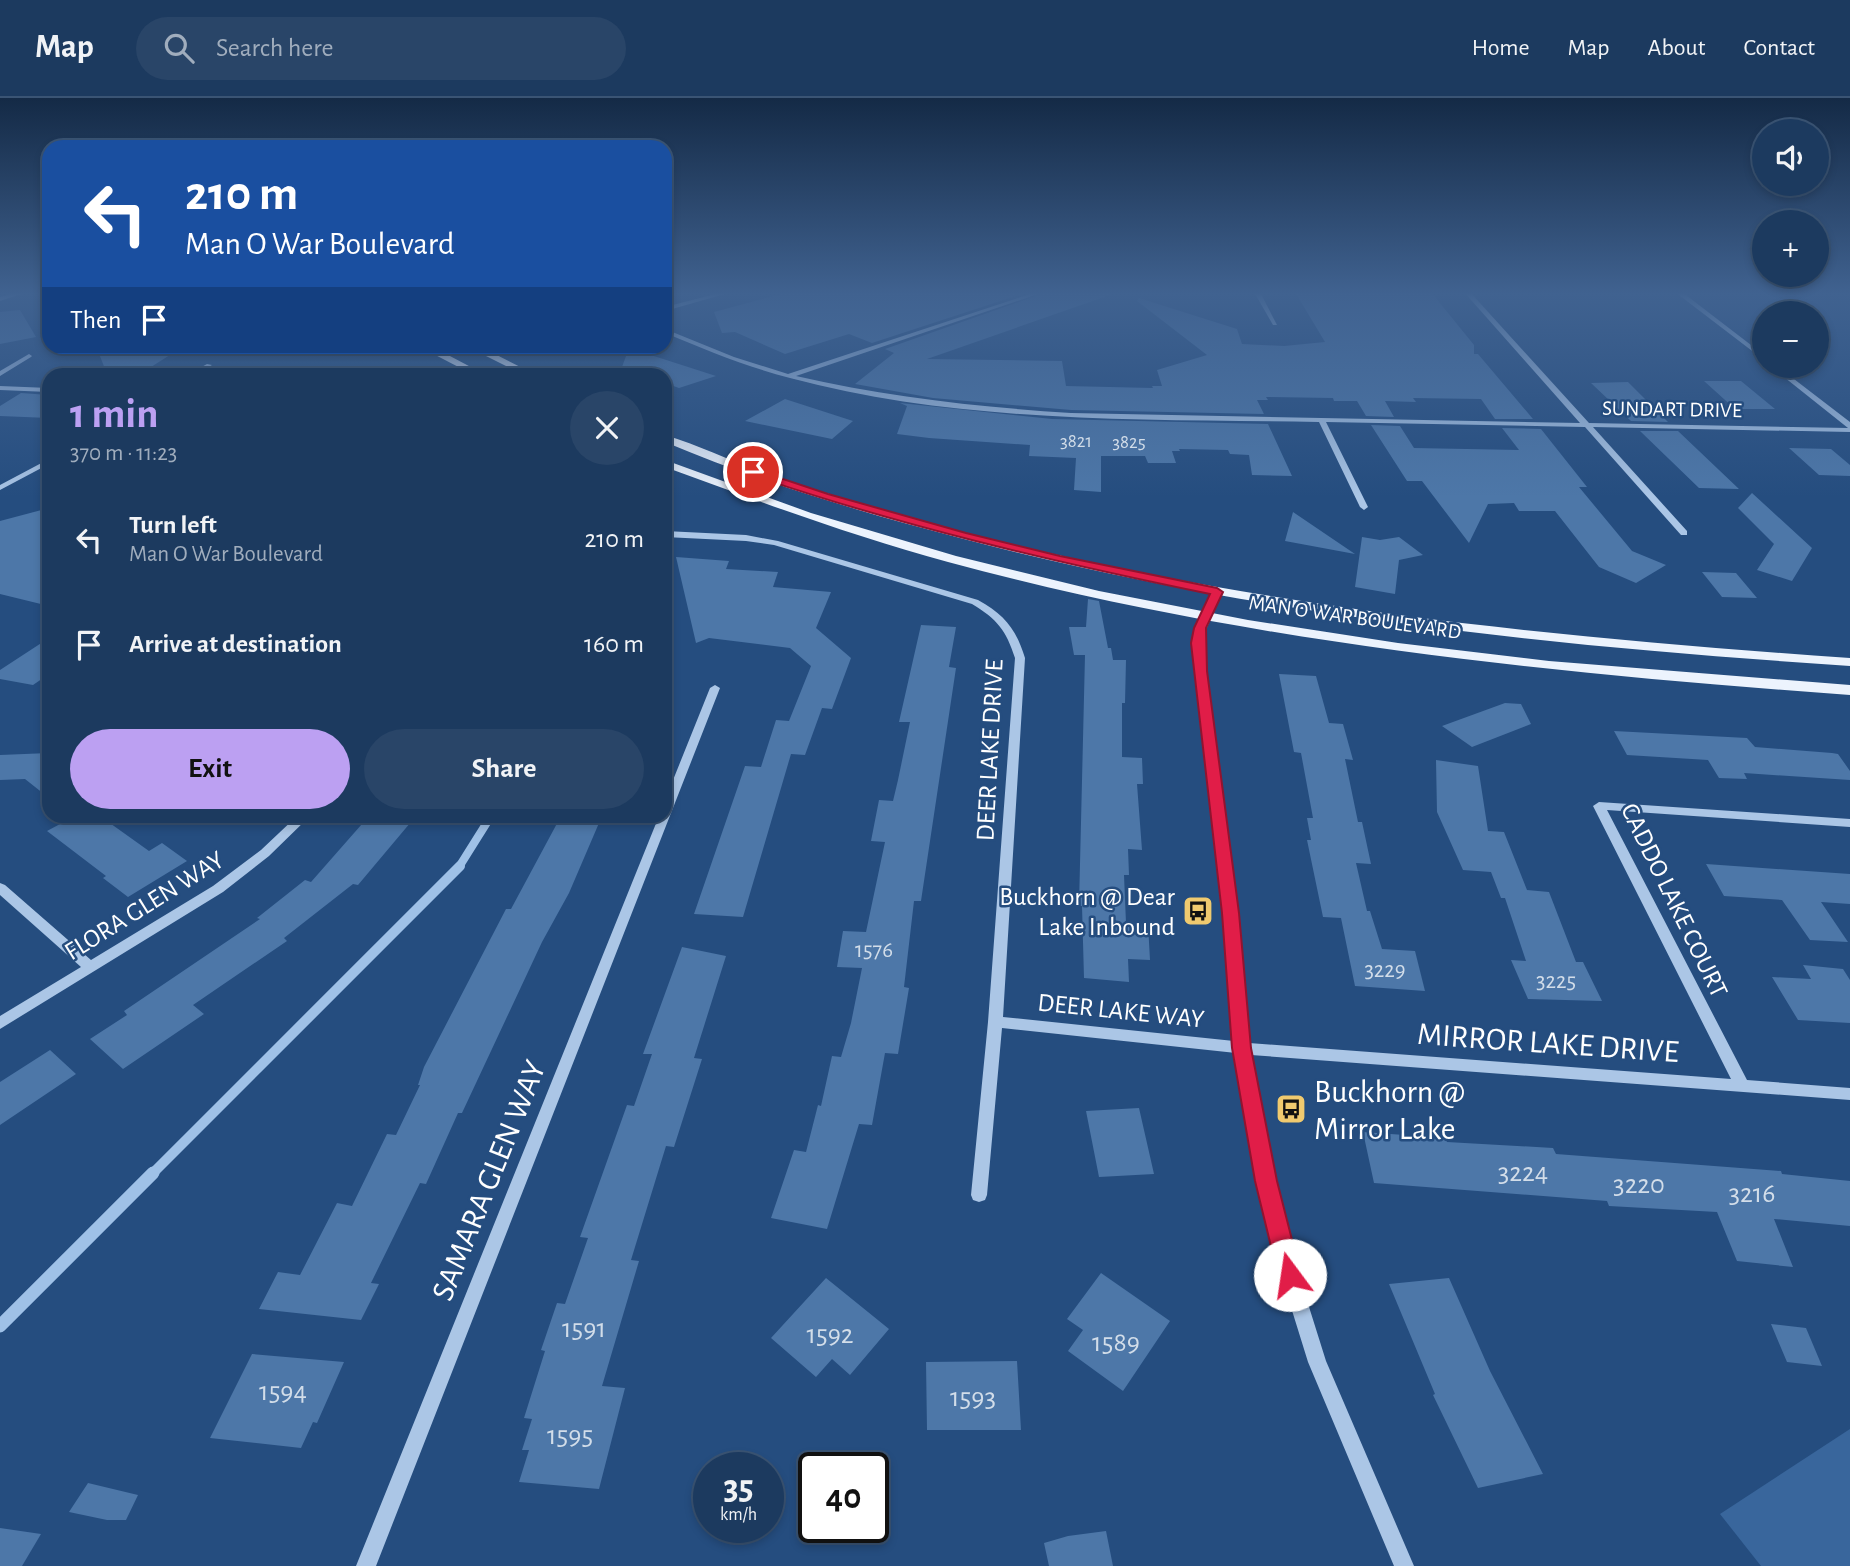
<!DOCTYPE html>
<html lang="en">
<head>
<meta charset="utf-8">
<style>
  :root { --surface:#1c3a5f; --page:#294568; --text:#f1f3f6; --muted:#a0adbd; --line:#3a5474; --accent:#bca0f2 }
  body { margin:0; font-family:"Alegreya Sans",sans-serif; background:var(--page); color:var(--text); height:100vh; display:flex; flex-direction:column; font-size:26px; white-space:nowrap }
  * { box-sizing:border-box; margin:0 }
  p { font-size:23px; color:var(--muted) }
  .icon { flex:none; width:38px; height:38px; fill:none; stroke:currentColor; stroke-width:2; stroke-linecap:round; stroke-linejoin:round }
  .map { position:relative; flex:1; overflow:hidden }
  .panel { position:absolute; left:42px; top:270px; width:630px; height:455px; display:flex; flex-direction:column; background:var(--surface); border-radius:21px; box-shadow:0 4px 10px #0003,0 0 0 2px var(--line) }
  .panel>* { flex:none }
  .guide { position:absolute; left:42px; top:42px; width:630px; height:214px; border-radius:21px; box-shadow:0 4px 10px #0003,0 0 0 2px var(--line); background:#1a4fa0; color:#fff; overflow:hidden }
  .controls { position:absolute; left:1752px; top:21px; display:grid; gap:14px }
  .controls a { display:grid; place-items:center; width:77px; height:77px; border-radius:50%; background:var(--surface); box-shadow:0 4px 10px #0003,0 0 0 2px var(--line); font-size:35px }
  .speed { position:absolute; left:693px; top:1354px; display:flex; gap:14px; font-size:35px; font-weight:700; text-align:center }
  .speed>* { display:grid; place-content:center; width:91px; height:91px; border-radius:50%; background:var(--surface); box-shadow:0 4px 10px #0003,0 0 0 2px var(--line); line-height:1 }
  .speed small { font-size:18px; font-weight:400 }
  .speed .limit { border:4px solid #111; border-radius:10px; background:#fff; color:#111 }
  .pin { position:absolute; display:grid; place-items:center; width:60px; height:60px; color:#fff; margin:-30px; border:4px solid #fff; border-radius:50%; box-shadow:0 2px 7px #0007 }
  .me { position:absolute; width:77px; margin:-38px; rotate:346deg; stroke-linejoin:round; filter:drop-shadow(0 0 5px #0008) }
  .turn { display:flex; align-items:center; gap:24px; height:147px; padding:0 28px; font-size:32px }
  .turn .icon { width:91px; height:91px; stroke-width:2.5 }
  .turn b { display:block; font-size:49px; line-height:60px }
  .then { display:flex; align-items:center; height:66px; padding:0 28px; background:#0003; gap:14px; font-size:26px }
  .round { display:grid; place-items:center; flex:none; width:74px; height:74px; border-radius:37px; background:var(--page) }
  .headline { display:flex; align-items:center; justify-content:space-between; height:119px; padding:0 28px }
  h1 { font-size:42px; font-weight:700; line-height:52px; color:var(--accent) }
  .button { display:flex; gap:14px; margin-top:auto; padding:14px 28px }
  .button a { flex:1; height:80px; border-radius:42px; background:var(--accent); color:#111; font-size:28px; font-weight:700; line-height:80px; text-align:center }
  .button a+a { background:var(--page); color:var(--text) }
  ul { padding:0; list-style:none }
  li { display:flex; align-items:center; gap:21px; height:105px; padding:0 28px }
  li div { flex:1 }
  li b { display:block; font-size:26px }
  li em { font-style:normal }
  header { display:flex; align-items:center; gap:42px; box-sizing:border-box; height:98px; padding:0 35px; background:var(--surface); border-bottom:2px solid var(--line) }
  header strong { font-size:33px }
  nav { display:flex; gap:38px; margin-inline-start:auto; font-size:24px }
  .search { width:490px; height:63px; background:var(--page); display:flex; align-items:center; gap:18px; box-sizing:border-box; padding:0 24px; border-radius:38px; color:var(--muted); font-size:26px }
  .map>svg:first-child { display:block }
  .green { fill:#39669c }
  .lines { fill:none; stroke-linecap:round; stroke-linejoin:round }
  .stream-far2 { stroke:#9fc1e7; stroke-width:8 }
  .stream-far1 { stroke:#9fc1e7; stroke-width:10 }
  .stream { stroke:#9fc1e7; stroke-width:13 }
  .building { fill:#4d77a8 }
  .minor { fill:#abc6e6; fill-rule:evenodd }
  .major { fill:#ecf3fd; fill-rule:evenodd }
  .route { fill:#e11d48; stroke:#92132f; stroke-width:2 }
  .labels { text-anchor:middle; stroke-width:5; stroke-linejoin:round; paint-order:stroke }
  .far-number-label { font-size:19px; fill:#d2dde9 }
  .far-street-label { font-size:21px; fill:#fff; stroke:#254d7f }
  .number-label { font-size:23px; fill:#d2dde9 }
  .street-label { font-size:26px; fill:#fff; stroke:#254d7f }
  .poi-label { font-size:26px; fill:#fff; stroke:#254d7f; text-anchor:end }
  .near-number-label { font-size:28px; fill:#d2dde9 }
  .near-street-label { font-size:32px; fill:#fff; stroke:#254d7f }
  .near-poi-label { font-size:32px; fill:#fff; stroke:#254d7f; text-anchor:start }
</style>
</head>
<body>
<header>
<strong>Map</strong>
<div class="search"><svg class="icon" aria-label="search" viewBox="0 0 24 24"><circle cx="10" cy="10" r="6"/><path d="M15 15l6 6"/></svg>Search here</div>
<nav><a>Home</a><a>Map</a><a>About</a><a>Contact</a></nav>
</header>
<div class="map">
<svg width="1850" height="1468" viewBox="0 0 1850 1468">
  <rect width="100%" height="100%" fill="#254d7f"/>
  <path class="green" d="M1850 1331V1468H1761L1720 1416Z"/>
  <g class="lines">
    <path class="stream-far2" d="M459 769 491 718"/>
    <path class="stream-far1" d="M152 1076 460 768"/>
    <path class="stream" d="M0 1228 153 1075"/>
  </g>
  <path class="building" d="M788 194H1028L872 245 849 236 785 256 735 234 722 235 714 214Z
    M1047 194H1109L1110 197 927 261 1062 263 1066 288 1153 290 1152 288H1162L1157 272 1207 257 1137 203 1139 200 1237 231 1242 246 1284 248 1325 244 1295 194H1431L1474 247V256H1478L1533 321H1495L1481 301 1413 300 1416 304 1385 303 1394 319 1366 318 1357 303H1334L1333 300 1266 299 1268 302H1257L1264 316 1071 312 933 300 855 286 894 255 885 251Z
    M20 212 36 239 0 246V214Z
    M96 248H184L140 276H107Z
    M629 250 716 278 679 290 665 285V276H641L622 269Z
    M1704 283H1741L1775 311H1735Z
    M1628 284 1668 324 1631 323 1591 285Z
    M21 295 49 297V320L0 318V308Z
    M785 301 853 323 832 341 745 323Z
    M900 305 1052 321 1268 326 1292 378 1252 377 1249 357 1230 356 1228 352 1179 351 1180 353H1172L1176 365H1148L1145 358H1101V394L1074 392 1076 360 1029 358 1030 347 929 340 897 336 907 308Z
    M1371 327 1400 328 1414 350 1519 352 1502 330 1541 331 1587 389H1579L1632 453 1666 467 1636 485 1599 469 1555 413H1519L1514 405 1488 406 1469 445 1422 383H1407Z
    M1640 333H1678L1739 391 1699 390Z
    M1789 350 1831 351 1850 367V378L1819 377Z
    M1752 395 1812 450 1792 483 1757 472 1774 446 1738 410Z
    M49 410V508L0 496V423Z
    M1293 414 1355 456 1285 443Z
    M1362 439 1380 442 1399 439 1423 457 1399 462 1395 496 1355 489Z
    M676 459 729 463 726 471 778 474 773 489 831 494 816 530 851 560 832 611 822 610 805 657 791 656 743 819 694 816 745 668 761 669 776 622 789 623 811 568 790 550 709 540 696 545Z
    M1702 474 1736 475 1757 500 1722 499Z
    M1088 501 1099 503 1108 550H1111L1113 562H1126L1125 605H1122V659L1142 660 1143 686H1137L1142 752 1128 751 1129 777H1124L1126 825 1148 826 1150 862 1128 861 1129 884 1084 880 1082 808H1079L1085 557H1074L1069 529H1086Z
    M921 527 956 529 949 569 956 570 921 803H914L904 889 909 890 898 956 885 955 872 1027 859 1026 827 1131 771 1120 794 1052 806 1054 818 1007 821 1008 832 958 841 959 851 925 862 870 837 869 843 833 866 834 885 744 871 743 879 702 893 703 898 682 910 624H899Z
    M49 540V576L33 587 0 581V572Z
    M1279 576 1316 578 1329 625 1343 626 1353 662 1345 661 1358 724H1362L1371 766 1356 765 1367 813H1370L1382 851 1415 853 1425 893 1355 888 1341 820 1323 819 1307 742H1311L1307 720H1313L1301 655 1294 654Z
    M1505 605 1521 606 1531 626 1472 649 1442 628Z
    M1614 633 1747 640 1755 649 1832 655 1838 656 1850 673V682L1744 675 1747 681 1719 680 1708 662 1627 657Z
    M49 655V700L25 681 0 682V657Z
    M1436 662 1478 668 1488 733 1504 734 1527 792 1549 794 1576 864H1583L1602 903 1528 901 1511 862 1526 863 1505 800H1501L1491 774 1463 772 1437 714Z
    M75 718H100L149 753 162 745 187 763 128 799 103 780 106 778 47 733Z
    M369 718H416L358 787 353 786 284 840 287 843 193 907 204 916 123 971 90 941 127 917 124 913 260 821 257 820 305 782 311 784Z
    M561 718H602L569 795 542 844 462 1015H458L426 1086 420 1085 371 1185 379 1186 361 1222 259 1211 278 1174 300 1177 337 1105 352 1108 387 1036 396 1037 420 987H418L424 969 506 811H511Z
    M1706 766 1850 776V806L1821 804 1848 844 1810 842 1782 802 1724 798Z
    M682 849 726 858 694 960 702 961 674 1049 666 1048 631 1162 639 1163 602 1288 625 1290 599 1391 519 1384 529 1352H522L532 1321 524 1320 545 1253 541 1252 557 1205 565 1206 588 1140 580 1139 627 1007 634 1008 652 956H643Z
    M1803 867 1843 871 1850 882V925L1798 922 1772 879 1811 881Z
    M50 952 76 976 0 1027V984Z
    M1139 1010 1154 1076 1099 1079 1086 1013Z
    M1363 1034 1446 1040 1447 1044 1553 1050 1556 1056 1781 1073 1782 1076 1850 1083V1128L1774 1121 1793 1169 1737 1163 1717 1114 1609 1108 1607 1103 1374 1085Z
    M1101 1175 1170 1223 1123 1293 1068 1253 1083 1232 1067 1221Z
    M826 1180 889 1231 850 1277 832 1261 816 1279 771 1240Z
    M1449 1180 1490 1273 1543 1376 1478 1390 1433 1297 1435 1296 1389 1186Z
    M1771 1226 1806 1230 1822 1268 1787 1264Z
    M252 1256 344 1264 317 1325 313 1324 301 1350 210 1340Z
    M1017 1263 1021 1332H927L926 1264Z
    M88 1385 138 1397 126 1422H107L69 1414Z
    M0 1430 41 1436 22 1468H0Z
    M1106 1433 1113 1468H1049L1044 1445 1068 1438Z"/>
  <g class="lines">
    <path class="minor" d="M18 194H27L0 203V199Z
      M723 194H732L665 213V209Z
      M1036 194H1044L796 278C887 299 978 309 1071 315L1580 325 1464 194H1470L1589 325 1848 330 1770 268H1777L1850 324V334L1593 329 1687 433V437H1681L1585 329 1326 324 1368 409 1364 412 1360 409 1319 324C1142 321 962 326 790 280 747 269 706 252 665 235V231L734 259 788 276Z
      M1254 194H1260L1277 227H1273Z
      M1675 194H1682L1764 257V262Z
      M29 256 32 258 31 259 0 278V273Z
      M207 266 212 267 196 276H189Z
      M0 288 49 290V294L0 292Z
      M49 361V366L0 392V387Z
      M665 433 746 437 778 443 978 502C1005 517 1016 531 1025 560L1003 919 1234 943 1224 815 1194 561C1194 542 1200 501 1217 491L1222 494 1206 532 1204 561 1238 815 1249 945 1731 981 1593 708 1599 704 1850 721V729L1607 712 1747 982 1850 990V1002L1251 957 1274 1083 1299 1177 1326 1263 1414 1468H1394L1308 1264 1281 1177 1258 1083 1236 955 1002 930 987 1097 985 1102 979 1104 973 1102 971 1097 988 924 1015 560C1006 532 997 521 972 506L774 447 746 443 665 439Z
      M715 587 720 590 376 1468H356L659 718H665V702L710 590Z
      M297 718H310L269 758 223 794 0 931V918L81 869 0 797V785L5 787 91 862 213 788 261 752Z"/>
    <path class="major" d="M418 248H431L484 276H472Z
      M466 248H479L534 276H522Z
      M665 337C698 347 729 362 762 374 850 404 940 430 1031 451 1300 514 1575 541 1850 560V568C1550 548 1251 517 960 440 860 414 760 384 665 344Z
      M665 362 811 415 956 458 1099 493 1248 522 1398 545 1549 563 1850 587V597C1546 575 1243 544 948 464 852 438 758 403 665 369Z"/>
  </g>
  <linearGradient id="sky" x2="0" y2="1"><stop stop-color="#142a46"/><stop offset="0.49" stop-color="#406290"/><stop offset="1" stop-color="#406290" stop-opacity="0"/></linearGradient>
  <rect width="1850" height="399" fill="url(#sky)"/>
  <path class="route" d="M753 371 828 396 966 435 1060 458 1217 490 1223 494 1206 530 1207 573 1239 815 1251 950 1277 1083 1301 1177 1298 1184 1290 1187 1282 1184 1278 1177 1255 1083 1232 950 1222 815 1191 545 1194 530 1210 496C1054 464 900 428 749 376V372Z"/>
  <defs>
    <g id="bus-square" transform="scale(1.575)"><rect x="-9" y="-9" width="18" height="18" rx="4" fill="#f0ca6f" stroke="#254d7f"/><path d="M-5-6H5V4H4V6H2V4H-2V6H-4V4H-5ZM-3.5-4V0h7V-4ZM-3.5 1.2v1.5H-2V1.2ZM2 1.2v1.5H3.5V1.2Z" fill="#111"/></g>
  </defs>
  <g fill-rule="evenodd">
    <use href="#bus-square" x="1198" y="813"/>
    <use href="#bus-square" x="1291" y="1011"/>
  </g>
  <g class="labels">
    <g class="far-number-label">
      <text x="1076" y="349">3821</text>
      <text x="1129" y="350">3825</text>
    </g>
    <g class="far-street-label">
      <text transform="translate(1672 311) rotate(1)" y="7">SUNDART DRIVE</text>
      <text transform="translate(1355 519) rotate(8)" y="7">MAN O WAR BOULEVARD</text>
    </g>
    <g class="number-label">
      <text x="874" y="859">1576</text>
      <text x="1385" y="879">3229</text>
      <text x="1556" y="890">3225</text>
    </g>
    <g class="street-label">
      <text transform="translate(989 652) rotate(-87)" y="9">DEER LAKE DRIVE</text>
      <text transform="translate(1675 802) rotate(64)" y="9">CADDO LAKE COURT</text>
      <text transform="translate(144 807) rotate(-32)" y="9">FLORA GLEN WAY</text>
      <text transform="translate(1121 912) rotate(6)" y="9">DEER LAKE WAY</text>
    </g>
    <g class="poi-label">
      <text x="1175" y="807">Buckhorn @ Dear<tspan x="1175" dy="30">Lake Inbound</tspan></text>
    </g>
    <g class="near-number-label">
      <text x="1523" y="1083">3224</text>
      <text x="1639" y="1095">3220</text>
      <text x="1752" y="1104">3216</text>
      <text x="584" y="1239">1591</text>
      <text x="830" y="1245">1592</text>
      <text x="1116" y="1253">1589</text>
      <text x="283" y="1302">1594</text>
      <text x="973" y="1308">1593</text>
      <text x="570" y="1346">1595</text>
    </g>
    <g class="near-street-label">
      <text transform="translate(1548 944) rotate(4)" y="11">MIRROR LAKE DRIVE</text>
      <text transform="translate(488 1082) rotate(-68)" y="11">SAMARA GLEN WAY</text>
    </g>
    <g class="near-poi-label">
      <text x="1314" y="1004">Buckhorn @<tspan x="1314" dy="37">Mirror Lake</tspan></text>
    </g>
  </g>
</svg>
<div class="controls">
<a><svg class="icon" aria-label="sound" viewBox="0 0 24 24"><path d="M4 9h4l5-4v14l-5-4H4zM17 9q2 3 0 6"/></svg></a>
<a>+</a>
<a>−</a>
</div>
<div class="speed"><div>35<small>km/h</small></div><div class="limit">40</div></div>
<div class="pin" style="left:753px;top:374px;background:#d93025"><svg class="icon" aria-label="arrive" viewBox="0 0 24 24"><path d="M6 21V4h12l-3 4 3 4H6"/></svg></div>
<svg class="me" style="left:1290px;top:1177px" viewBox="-20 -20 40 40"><circle r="19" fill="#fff"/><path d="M0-13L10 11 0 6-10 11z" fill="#e11d48"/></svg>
<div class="guide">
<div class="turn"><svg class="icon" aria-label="left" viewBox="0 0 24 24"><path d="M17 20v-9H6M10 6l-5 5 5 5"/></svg><div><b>210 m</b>Man O War Boulevard</div></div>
<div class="then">Then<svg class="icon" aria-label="arrive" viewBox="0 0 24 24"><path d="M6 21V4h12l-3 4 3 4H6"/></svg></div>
</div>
<section class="panel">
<div class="headline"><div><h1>1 min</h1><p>370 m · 11:23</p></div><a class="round"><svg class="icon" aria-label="close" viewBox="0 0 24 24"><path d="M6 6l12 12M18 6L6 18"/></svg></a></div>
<ul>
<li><svg class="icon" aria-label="left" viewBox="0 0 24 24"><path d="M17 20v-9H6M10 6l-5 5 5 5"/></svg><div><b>Turn left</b><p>Man O War Boulevard</p></div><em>210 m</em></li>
<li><svg class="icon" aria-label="arrive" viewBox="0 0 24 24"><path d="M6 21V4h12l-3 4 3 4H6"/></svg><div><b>Arrive at destination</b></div><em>160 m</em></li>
</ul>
<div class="button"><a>Exit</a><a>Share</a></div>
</section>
</div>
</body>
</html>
